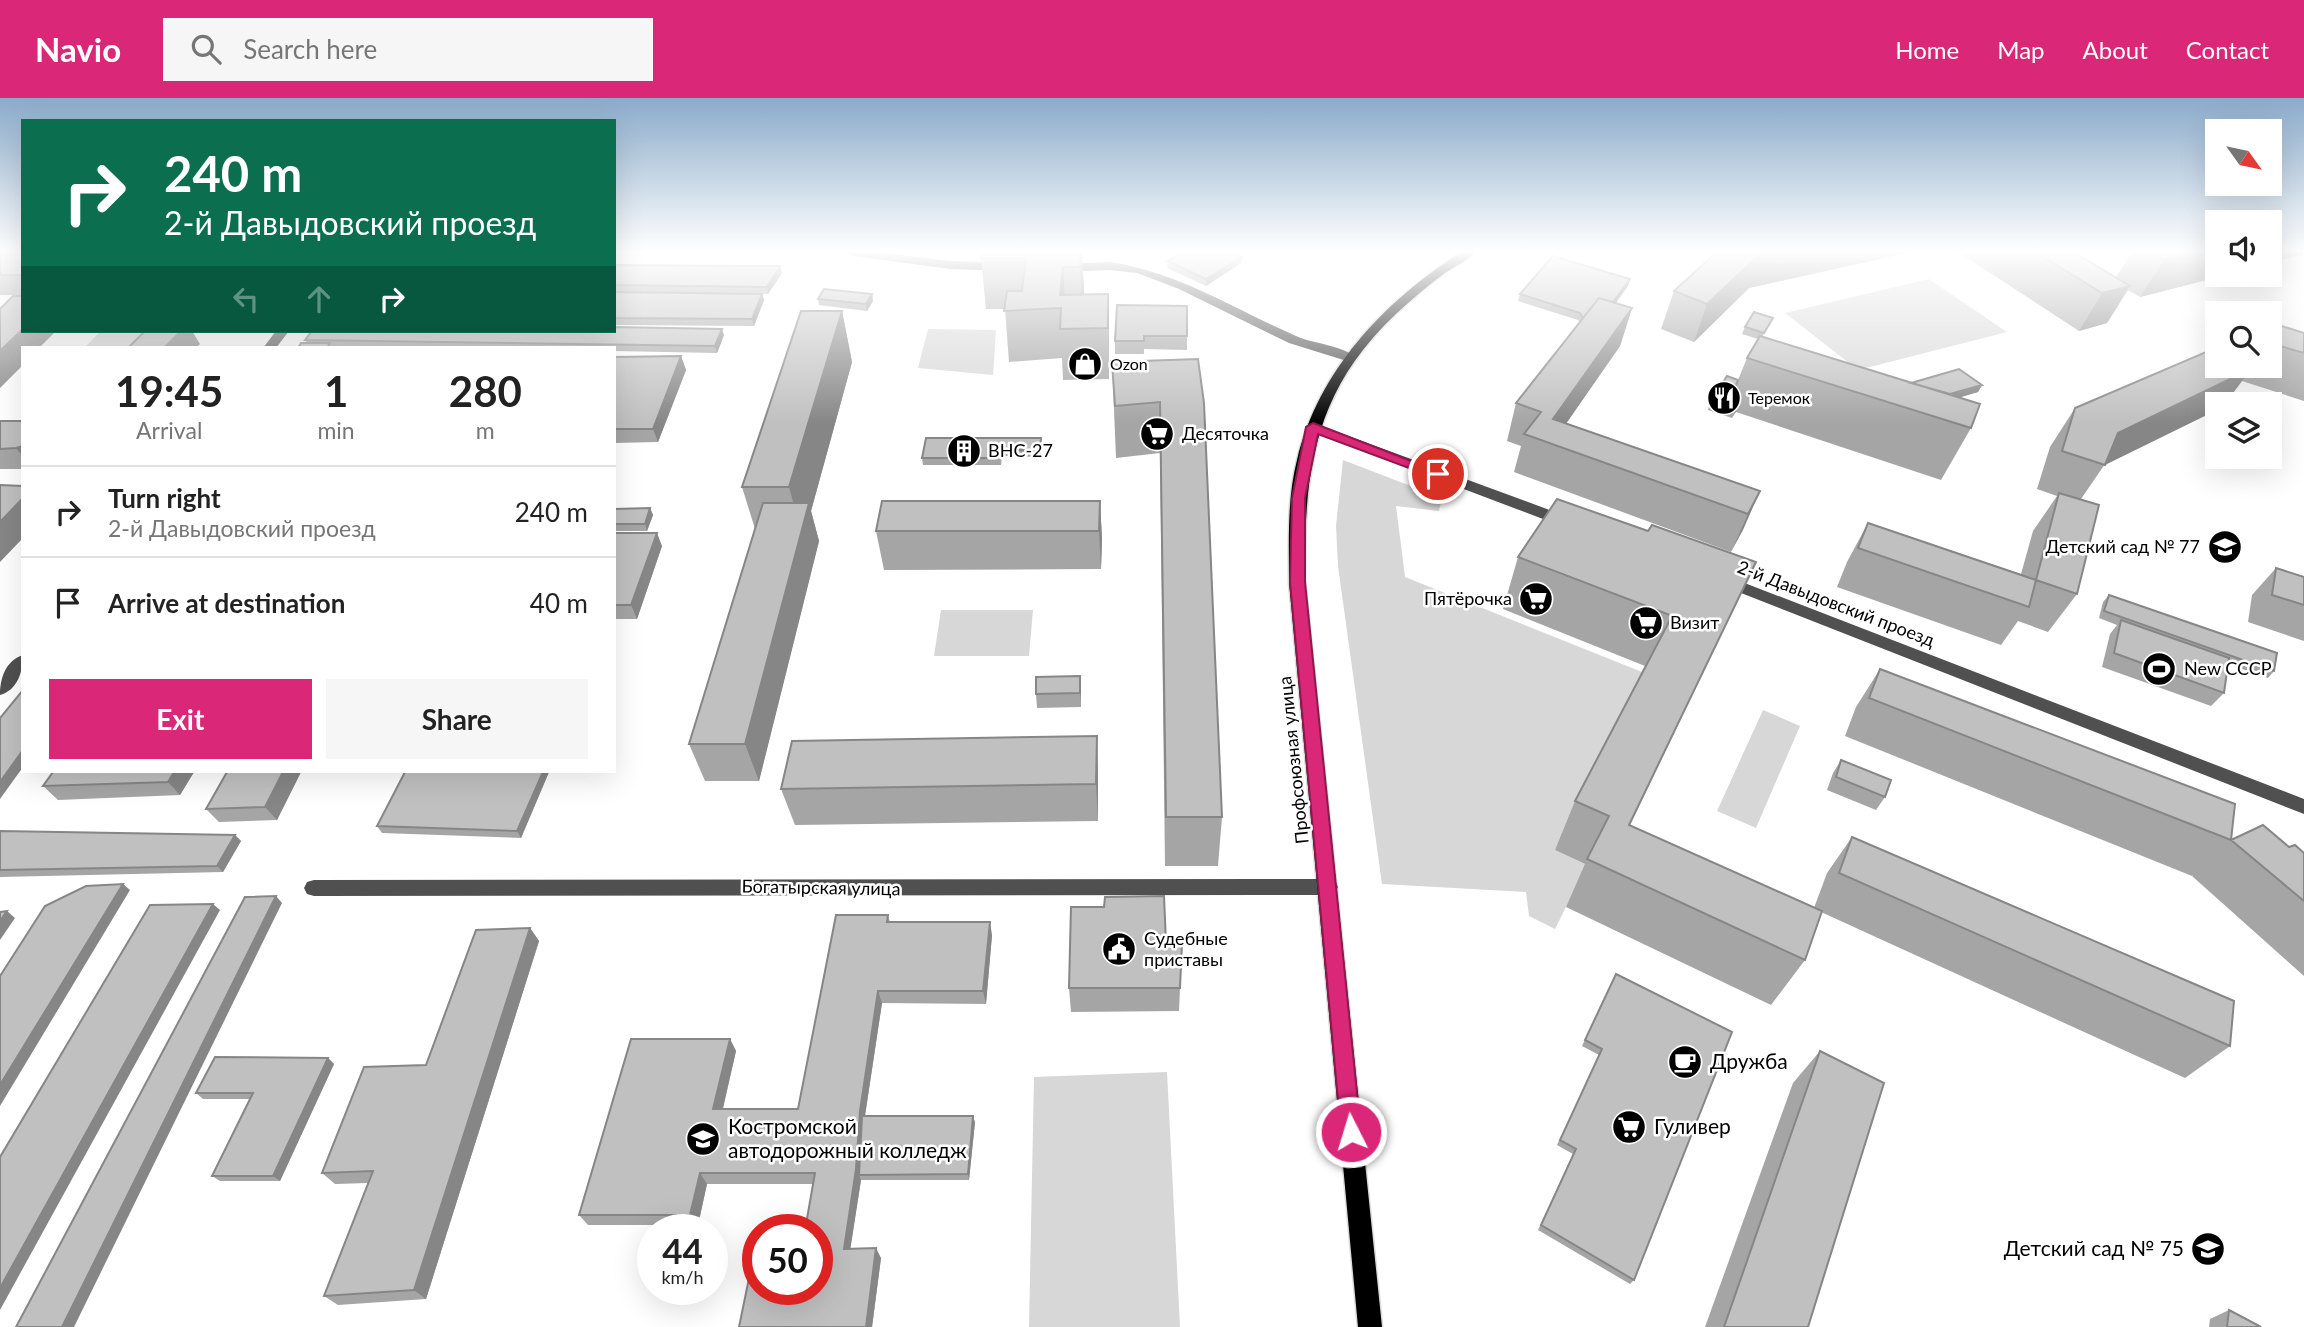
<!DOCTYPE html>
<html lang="en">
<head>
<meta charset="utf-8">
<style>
  :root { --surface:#fff; --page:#f6f6f6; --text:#222; --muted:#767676; --line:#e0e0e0; --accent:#db2777 }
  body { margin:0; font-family:Lato,sans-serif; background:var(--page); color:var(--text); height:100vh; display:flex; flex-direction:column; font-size:26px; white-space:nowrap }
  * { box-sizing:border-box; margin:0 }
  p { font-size:23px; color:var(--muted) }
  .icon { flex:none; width:38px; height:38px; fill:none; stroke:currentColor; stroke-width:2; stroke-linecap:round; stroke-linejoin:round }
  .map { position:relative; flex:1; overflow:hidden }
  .sheet { position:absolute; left:21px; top:248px; width:595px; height:427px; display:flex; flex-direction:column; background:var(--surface); border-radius:0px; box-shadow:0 7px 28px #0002 }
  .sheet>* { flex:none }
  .hud { position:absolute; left:21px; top:21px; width:595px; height:214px; border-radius:0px; box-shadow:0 7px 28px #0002; background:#0b6e4f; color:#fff; overflow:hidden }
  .needle { width:46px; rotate:123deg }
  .tools { position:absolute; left:2205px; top:21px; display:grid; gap:14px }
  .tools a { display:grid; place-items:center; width:77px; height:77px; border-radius:0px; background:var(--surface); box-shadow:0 7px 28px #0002; font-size:35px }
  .speed { position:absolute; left:637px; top:1116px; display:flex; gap:14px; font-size:35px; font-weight:700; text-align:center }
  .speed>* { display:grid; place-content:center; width:91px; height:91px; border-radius:50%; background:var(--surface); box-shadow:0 7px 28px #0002; line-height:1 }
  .speed small { font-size:18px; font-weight:400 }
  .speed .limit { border:10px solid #d22; background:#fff; color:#111 }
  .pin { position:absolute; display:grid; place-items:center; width:60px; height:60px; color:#fff; margin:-30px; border:4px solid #fff; border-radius:50%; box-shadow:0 2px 7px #0007 }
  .me { position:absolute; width:77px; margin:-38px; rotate:355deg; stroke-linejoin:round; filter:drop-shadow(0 0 5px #0008) }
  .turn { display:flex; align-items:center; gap:24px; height:147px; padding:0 28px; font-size:32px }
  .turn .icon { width:91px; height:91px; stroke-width:2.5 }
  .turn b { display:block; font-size:49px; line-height:60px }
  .lanes { display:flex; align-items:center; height:66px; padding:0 28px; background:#0003; justify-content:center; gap:35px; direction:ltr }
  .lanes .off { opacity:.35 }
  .eta { display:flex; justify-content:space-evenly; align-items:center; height:119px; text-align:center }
  .eta b { font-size:42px; font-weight:700; line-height:49px }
  .action { display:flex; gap:14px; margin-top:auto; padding:14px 28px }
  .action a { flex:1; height:80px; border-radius:0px; background:var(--accent); color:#fff; font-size:28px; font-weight:700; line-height:80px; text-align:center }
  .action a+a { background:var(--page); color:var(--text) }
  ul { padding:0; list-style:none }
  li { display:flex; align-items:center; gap:21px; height:91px; padding:0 28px; border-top:2px solid var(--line) }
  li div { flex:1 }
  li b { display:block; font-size:26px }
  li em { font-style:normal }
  header { display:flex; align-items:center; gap:42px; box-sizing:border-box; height:98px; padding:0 35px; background:var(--accent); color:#fff }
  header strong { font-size:33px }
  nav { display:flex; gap:38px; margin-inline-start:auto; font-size:24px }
  .search { width:490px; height:63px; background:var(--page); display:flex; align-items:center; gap:18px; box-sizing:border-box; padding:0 24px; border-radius:0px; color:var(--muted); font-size:26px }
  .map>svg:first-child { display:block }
  .green { fill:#d7d7d7 }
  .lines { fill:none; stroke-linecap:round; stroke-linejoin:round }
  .major-casing { stroke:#dbdbdb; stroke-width:3 }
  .minor { fill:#505050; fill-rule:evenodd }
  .major { fill:#000; fill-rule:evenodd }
  .wall { fill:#a5a5a5 }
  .shaded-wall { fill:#868686 }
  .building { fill:#c0c0c0; stroke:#868686; stroke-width:2 }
  .route { fill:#db2777; stroke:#8e194d; stroke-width:2 }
  .labels { text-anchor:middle; stroke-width:5; stroke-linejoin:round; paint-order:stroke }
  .far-poi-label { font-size:16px; fill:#000; stroke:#fff; text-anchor:start }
  .poi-label { font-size:18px; fill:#000; stroke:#fff; text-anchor:start }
  .street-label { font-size:18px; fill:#000; stroke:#fff }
  .near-poi-label { font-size:21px; fill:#000; stroke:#fff; text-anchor:start }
</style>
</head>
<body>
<header>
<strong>Navio</strong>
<div class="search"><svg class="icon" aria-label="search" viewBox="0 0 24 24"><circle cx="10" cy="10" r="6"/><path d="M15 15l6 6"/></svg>Search here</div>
<nav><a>Home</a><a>Map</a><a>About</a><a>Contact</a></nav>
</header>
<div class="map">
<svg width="2304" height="1229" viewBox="0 0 2304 1229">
  <rect width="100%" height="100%" fill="#fff"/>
  <path class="green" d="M1929 181 2007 234 1858 272 1785 215Z
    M928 231 996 232 993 277 918 270Z
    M101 233H145L129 250H84Z
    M1343 362 1442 400 1439 413 1396 408 1405 479 1647 576 1555 752 1587 767 1555 831 1529 818 1526 794 1382 786 1338 468 1336 428Z
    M941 512H1033L1029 558H934Z
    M1763 612 1800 628 1756 730 1717 713Z
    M1167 974 1180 1229H1029L1034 979Z"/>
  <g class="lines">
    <g class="major-casing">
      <path id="major" d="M1461 154H1475C1467 163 1455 168 1445 175 1427 188 1411 202 1396 216 1312 295 1304 376 1305 484L1382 1229H1358L1289 484C1289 443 1287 401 1297 362 1319 271 1385 203 1461 154Z"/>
    </g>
    <path class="minor" d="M847 154H877L950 163 1004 165 1010 169 1004 173 950 171 853 158Z
      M1110 164C1178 174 1234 211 1296 238 1314 246 1342 247 1357 260L1350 264 1289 245 1179 191 1137 175 1110 172 1060 174 1054 170 1060 166Z
      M276 233H289L276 250H263Z
      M1313 325 1574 421 1577 425 1574 429H1564L1308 332V326Z
      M1724 477 2304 701V716L1718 486 1716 482Z
      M23 557C23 573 18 592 0 597 0 581 5 563 23 557Z
      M1328 781 1335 783 1338 789 1335 795 1328 797 314 798 307 796 304 790 307 784 314 782Z"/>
    <use href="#major" class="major"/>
  </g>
  <path class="wall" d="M0 154H23V197H0Z
    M982 154H1082L1084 196H1108L1109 281 1063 282 1062 260 1009 264 1005 211H986L981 160Z
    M1183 154H1242L1238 157 1242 159 1241 165 1206 188 1167 170 1168 163Z
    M1717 154H1911L1749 190 1694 244 1661 231 1674 193Z
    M1958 154H2074L2116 179 2132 154H2217V177H2226L2140 199 2128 192 2107 225 2079 233Z
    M614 167 780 168 782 175 768 196H762L764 202 754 228 614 227V194L723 195 614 194Z
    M1628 188 1615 205 1632 210 1620 248 1566 325 1760 393 1731 454 1514 374 1521 348 1507 343 1516 305 1580 225 1578 222 1518 203 1520 196Z
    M872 196 873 203 867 213 819 207 818 201Z
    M1187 208V252L1144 251V256H1115V243Z
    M842 213 852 264 811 413 819 443 759 683H705L689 646 755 431 742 389Z
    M1773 220 1762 239 1911 285 1982 287 1978 294 1960 299 1971 330 1941 382 1736 314 1732 320 1708 312 1710 305 1738 282 1747 260 1758 241 1742 236 1745 229Z
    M2272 225 2304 235V303L2242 283 2105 366 2081 401 2077 496 2048 534 2018 523 2001 547 1837 489 1847 464 1868 425 2021 476 2033 433 2057 398 2037 391 2050 349 2075 310 2217 268H2270V229Z
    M724 237 717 255 614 253V250H422L333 249V250H298L307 245 305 242Z
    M681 258 686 272 658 344 614 345V259Z
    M1198 261 1222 719 1218 768H1165L1160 355 1116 360 1112 264Z
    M0 323H23V371H0Z
    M1041 340 1040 359 1002 358 1001 367H923L922 360Z
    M1100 403 1102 441 1101 471 884 472 876 433Z
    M650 410 653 417 647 433H614V411Z
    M1648 433 1756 464 1630 727 1814 810 1827 775 1852 739 2230 948 2185 980 1821 814 1805 862 1771 907 1566 809 1585 766 1555 752 1575 703 1645 568 1503 511 1518 459Z
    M614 435 662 448 637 521H614Z
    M2276 470 2304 479V543L2248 524 2252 497Z
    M2109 497 2274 573 2268 580 2228 566 2224 595 2211 608 2102 569 2110 536 2117 527 2099 520 2103 504Z
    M1880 571 2231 742 2192 778 1845 638 1856 609Z
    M1080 578 1081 609 1037 610 1036 596Z
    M1097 638 1098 676V723L795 727 781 691Z
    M1841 662 1885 699 1876 712 1827 692 1833 675Z
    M53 674H194L180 697 58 702 43 688Z
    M227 674H301L277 722 219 724 206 711Z
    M549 674 521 740 382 735 377 728Z
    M0 733 235 737 241 743 223 774 0 779Z
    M2231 742 2289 749 2304 755V878L2192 778Z
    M888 817 890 824 992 837 986 906 882 905 865 1018 975 1024 969 1082H861L850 1151 881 1160 872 1229H739L817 1192 814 1086H707L698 1127H588L579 1117 730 941 736 953 723 1011H798Z
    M530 830 539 843 426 1201 338 1207 324 1198 368 1085 335 1086 322 1075 426 967Z
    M1166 845H1182L1179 913 1071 914 1069 890Z
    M1613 882 1634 1182 1630 1186 1538 1132 1573 1056 1557 1047 1599 957 1582 948Z
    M1820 953 1808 1229H1705L1793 985Z
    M328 960 334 966 280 1083H220L212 1078 250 1001H203L196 995Z
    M2229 1212 2261 1229H2209L2210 1221Z"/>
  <path class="shaded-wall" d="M1081 154H1082L1084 195 1083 219 1080 169Z
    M1762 154H1911L1749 190 1694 244 1707 206Z
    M2198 154H2217V177H2226L2140 199 2164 162Z
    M2270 154H2304V156L2270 165Z
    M1242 159 1241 165 1206 188V181Z
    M780 168 782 175 768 196 767 189Z
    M1063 169 1066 219 1060 197Z
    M1630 181 1628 188 1605 220 1607 213Z
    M2130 188 2107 225 2079 233 2102 195Z
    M762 196 764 202 754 228 752 221Z
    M872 196 873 203 867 213 866 206Z
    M1108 196 1109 247V281L1108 230Z
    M1632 210 1620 248 1552 346 1553 321Z
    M842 213 852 264 811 413 819 443 759 683 745 646 801 433 789 389Z
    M23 231V233H56L39 250H23V267L0 290V253Z
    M722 231 724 237 717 255 715 248Z
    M181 233H192L200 246 196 250H164Z
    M681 258 686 272 658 344 653 331Z
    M2251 271 2225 306H2217V312L2105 367 2118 335Z
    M1982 287 1978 294 1918 312 1922 305Z
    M23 348V359L16 350Z
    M1760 393 1743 432 1731 454 1748 416Z
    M23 400V440L0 464V424Z
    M1100 403 1102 441 1101 471 1099 433Z
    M650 410 653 417 647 433 645 426Z
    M657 435 662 448 637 521 631 507Z
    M1080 578 1081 592V609L1080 595Z
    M1097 638 1098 676V723L1096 686Z
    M23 652V669L0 701V684Z
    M174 674H194L180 697 168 684Z
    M283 674H301L277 722 265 709Z
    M543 674H549L521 740 517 733Z
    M235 737 241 743 223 774 217 768Z
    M123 786 130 792 0 1008V987Z
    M276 798 282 805 74 1229H62Z
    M213 806 220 812 0 1212V1190Z
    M7 813 15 820 0 842V823Z
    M990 824 992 837 986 906 983 893Z
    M530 830 539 843 426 1201 414 1192Z
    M878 893 882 905 864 1024 859 1077 861 1082 849 1160 844 1151 860 1013Z
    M730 941 736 953 720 1022 713 1011Z
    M328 960 334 966 280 1083 273 1078Z
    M973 1018 975 1024 969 1082 968 1076Z
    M700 1075 707 1086 698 1127 690 1117Z
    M876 1150 881 1160 872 1229H866Z"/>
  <path class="building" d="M0 154H23V177H0Z
    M982 154H1081L1080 169H1063L1060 197 1108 196V230L1060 231 1061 210 1004 213 1007 193H1022L1026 160H981Z
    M1183 154H1230L1242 159 1206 181 1168 163Z
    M1717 154H1762L1707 206 1674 193Z
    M2035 154H2074L2130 188 2102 195Z
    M2150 154H2198L2164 162Z
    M1553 158 1630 181 1613 204 1599 200 1583 220 1580 215 1520 196Z
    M614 167 780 168 767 189 614 187Z
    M824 191 872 196 866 206 818 201Z
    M614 194 762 196 752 221 614 220Z
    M13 198H23V231L0 253V211Z
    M1599 200 1632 210 1553 321 1760 393 1748 416 1524 336 1541 314 1516 305Z
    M1117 207 1187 208V238H1144V243H1115Z
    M801 213H842L789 389H742Z
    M1754 214 1773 220 1764 235 1745 229Z
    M2272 225 2304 235V255L2270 245V231Z
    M614 229 722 231 715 248 305 242 312 233H614Z
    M145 233H181L164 250H128Z
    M1760 238 1980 306 1971 330 1747 260Z
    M301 245H330L327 250H298Z
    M2213 251 2217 253V268H2245L2251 271 2118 335 2105 367 2062 353 2075 310Z
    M681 258 653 331H614V259Z
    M1198 261 1204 305 1222 719H1166L1160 304 1115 308 1112 264Z
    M1959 271 1982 287 1950 296 1911 285Z
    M1727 278 1738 282 1729 304 1739 308 1735 313 1710 305Z
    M0 323H23V348L16 350 0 351Z
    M926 340H1041L1040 352H1001L1000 360H922Z
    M0 387 23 388V400L0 424Z
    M2059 395 2099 407 2077 496 2036 482Z
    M1557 401 1648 433 1652 427 1756 464 1629 727 1822 813 1805 862 1587 761 1609 718 1575 703 1670 522 1681 526 1683 522 1518 459Z
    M882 403H1100L1099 433H876Z
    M763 405H809L745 646H689Z
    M650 410 645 426H614V411Z
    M1868 425 2036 482 2029 509 1858 450Z
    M614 435H657L631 507H614Z
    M2276 470 2304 479V507L2272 497Z
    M2109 497 2277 555 2274 573 2104 513Z
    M2121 522 2229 560 2224 595 2114 555Z
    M1880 571 2235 706 2231 742 1869 600Z
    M1080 578V595L1036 596V579Z
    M23 592V652L0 684V620Z
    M1097 638 1096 686 781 691 792 643Z
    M1841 662 1891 682 1885 699 1836 679Z
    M53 674H174L168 684 43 688Z
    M227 674H283L265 709 206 711Z
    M405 674H543L517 733 377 728Z
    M2263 727 2289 749 2295 747 2304 755V803L2231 742Z
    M0 733 235 737 217 768 0 772Z
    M1852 739 2234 903 2230 948 1839 775Z
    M123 786 0 987V878L45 808 86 788Z
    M276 798 62 1229H16L245 799Z
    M1164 798 1166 845H1182L1180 890H1069L1071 809H1104L1105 799Z
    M213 806 0 1190V1059L150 807Z
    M7 813 0 823V814Z
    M836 817H888L887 824H990L983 893H878L860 1013 856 1071 844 1151 876 1150 866 1229H739L755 1151H758V1192H817V1132H805L815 1075H700L690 1117H579L631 941H730L713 1011H798Z
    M530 830 414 1192 324 1198 373 1073 322 1075 364 969 426 967 476 832Z
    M1616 876 1732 934 1634 1182 1541 1127 1576 1051 1560 1042 1602 951 1585 942Z
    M1820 953 1884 985 1808 1229H1724Z
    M215 959 328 960 273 1078H212L253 995H196Z
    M862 1018H973L968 1076 859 1077Z
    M2229 1212 2261 1229H2227Z"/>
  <linearGradient id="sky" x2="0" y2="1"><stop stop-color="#8aabca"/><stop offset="0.47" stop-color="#fff"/><stop offset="1" stop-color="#fff" stop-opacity="0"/></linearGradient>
  <rect width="2304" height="326" fill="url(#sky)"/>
  <path class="route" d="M1313 325 1445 376 1433 379 1318 336 1305 400V484L1361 1034 1358 1041 1351 1044 1344 1041 1341 1034 1290 484 1292 400 1306 329Z"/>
  <defs>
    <g id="shop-disc" transform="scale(1.75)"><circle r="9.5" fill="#000" stroke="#fff"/><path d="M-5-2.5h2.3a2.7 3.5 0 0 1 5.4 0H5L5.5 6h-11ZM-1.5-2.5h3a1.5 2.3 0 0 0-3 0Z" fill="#fff"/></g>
    <g id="restaurant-disc" transform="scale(1.75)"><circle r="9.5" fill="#000" stroke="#fff"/><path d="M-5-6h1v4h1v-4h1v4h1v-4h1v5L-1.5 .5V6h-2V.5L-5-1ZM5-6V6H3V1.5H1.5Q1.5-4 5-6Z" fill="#fff"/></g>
    <g id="supermarket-disc" transform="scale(1.75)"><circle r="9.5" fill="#000" stroke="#fff"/><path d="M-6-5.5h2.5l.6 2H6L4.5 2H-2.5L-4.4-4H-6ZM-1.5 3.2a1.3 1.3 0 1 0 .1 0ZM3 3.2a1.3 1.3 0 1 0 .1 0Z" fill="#fff"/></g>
    <g id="building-disc" transform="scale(1.75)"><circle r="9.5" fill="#000" stroke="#fff"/><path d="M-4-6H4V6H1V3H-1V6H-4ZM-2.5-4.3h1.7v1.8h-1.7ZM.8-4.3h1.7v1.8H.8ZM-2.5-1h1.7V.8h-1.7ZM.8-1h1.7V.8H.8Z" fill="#fff"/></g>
    <g id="school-disc" transform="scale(1.75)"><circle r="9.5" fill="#000" stroke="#fff"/><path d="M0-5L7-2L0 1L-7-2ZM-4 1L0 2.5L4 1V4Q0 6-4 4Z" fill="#fff"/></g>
    <g id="stadium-disc" transform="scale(1.75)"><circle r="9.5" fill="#000" stroke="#fff"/><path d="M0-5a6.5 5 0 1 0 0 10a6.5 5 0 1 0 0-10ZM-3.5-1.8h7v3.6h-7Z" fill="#fff"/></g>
    <g id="civic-disc" transform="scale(1.75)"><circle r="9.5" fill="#000" stroke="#fff"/><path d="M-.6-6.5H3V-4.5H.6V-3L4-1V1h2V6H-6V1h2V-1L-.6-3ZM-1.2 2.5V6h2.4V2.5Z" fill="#fff"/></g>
    <g id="cafe-disc" transform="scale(1.75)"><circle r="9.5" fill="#000" stroke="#fff"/><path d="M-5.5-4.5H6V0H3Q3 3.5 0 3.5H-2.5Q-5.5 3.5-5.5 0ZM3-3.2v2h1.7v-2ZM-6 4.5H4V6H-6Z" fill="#fff"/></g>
    <g id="university-disc" transform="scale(1.75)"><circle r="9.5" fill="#000" stroke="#fff"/><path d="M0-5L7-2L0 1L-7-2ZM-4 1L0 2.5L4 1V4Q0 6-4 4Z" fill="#fff"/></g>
  </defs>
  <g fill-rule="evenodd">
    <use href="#shop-disc" x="1085" y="266"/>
    <use href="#restaurant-disc" x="1724" y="300"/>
    <use href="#supermarket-disc" x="1157" y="336"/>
    <use href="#building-disc" x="964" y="353"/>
    <use href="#school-disc" x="2225" y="449"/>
    <use href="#supermarket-disc" x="1536" y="501"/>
    <use href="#supermarket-disc" x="1646" y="525"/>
    <use href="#stadium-disc" x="2159" y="571"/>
    <use href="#civic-disc" x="1119" y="851"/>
    <use href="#cafe-disc" x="1685" y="964"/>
    <use href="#supermarket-disc" x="1629" y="1029"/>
    <use href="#university-disc" x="703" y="1041"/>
    <use href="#school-disc" x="2208" y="1151"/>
  </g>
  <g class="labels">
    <g class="far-poi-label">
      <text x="1110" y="272">Ozon</text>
      <text x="1748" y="306">Теремок</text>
    </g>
    <g class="poi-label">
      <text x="1182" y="342">Десяточка</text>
      <text x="988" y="359">ВНС-27</text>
      <text x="2200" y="455" text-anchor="end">Детский сад № 77</text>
      <text x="1512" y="507" text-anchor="end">Пятёрочка</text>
      <text x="1670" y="531">Визит</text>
      <text x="2184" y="577">New СССР</text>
      <text x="1144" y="847">Судебные<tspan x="1144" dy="21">приставы</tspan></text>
    </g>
    <g class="street-label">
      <text transform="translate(1836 506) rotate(21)" y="6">2-й Давыдовский проезд</text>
      <text transform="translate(1294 662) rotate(-96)" y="6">Профсоюзная улица</text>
      <text transform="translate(821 790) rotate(1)" y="6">Богатырская улица</text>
    </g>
    <g class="near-poi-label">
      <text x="1710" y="971">Дружба</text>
      <text x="728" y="1036">Костромской<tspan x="728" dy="24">автодорожный колледж</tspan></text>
      <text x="1654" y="1036">Гуливер</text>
      <text x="2184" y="1158" text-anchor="end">Детский сад № 75</text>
    </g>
  </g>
</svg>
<div class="tools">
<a><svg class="needle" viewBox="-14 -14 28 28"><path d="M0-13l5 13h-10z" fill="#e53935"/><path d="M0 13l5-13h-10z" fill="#767676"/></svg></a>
<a><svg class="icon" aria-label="sound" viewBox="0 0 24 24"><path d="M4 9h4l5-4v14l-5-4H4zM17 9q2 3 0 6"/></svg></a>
<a><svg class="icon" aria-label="search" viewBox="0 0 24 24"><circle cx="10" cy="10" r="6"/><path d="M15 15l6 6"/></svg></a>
<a><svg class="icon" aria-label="layers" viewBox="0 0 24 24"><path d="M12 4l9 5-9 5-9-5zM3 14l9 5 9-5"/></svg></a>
</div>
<div class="speed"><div>44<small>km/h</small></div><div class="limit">50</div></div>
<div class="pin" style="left:1438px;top:376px;background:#d93025"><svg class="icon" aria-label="arrive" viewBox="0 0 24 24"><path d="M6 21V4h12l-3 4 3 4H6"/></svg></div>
<svg class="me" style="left:1351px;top:1034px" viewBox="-20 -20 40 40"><circle r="17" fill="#db2777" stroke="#fff" stroke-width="3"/><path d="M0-11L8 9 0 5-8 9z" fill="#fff"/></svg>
<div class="hud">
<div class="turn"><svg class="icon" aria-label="right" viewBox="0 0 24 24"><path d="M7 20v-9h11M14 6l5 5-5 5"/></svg><div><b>240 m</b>2-й Давыдовский проезд</div></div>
<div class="lanes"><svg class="icon off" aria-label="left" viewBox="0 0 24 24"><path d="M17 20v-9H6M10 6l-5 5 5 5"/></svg><svg class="icon off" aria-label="ahead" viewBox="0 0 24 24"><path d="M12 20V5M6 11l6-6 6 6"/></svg><svg class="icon" aria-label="right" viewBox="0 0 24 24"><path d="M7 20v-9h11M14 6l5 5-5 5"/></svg></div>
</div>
<section class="sheet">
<div class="eta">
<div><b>19:45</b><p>Arrival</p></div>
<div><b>1</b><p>min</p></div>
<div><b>280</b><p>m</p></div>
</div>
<ul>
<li><svg class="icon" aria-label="right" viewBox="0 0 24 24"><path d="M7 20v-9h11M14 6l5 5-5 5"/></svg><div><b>Turn right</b><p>2-й Давыдовский проезд</p></div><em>240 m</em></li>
<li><svg class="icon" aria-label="arrive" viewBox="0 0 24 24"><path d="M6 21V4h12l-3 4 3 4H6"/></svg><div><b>Arrive at destination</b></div><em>40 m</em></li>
</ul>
<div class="action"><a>Exit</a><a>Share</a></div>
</section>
</div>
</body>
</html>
